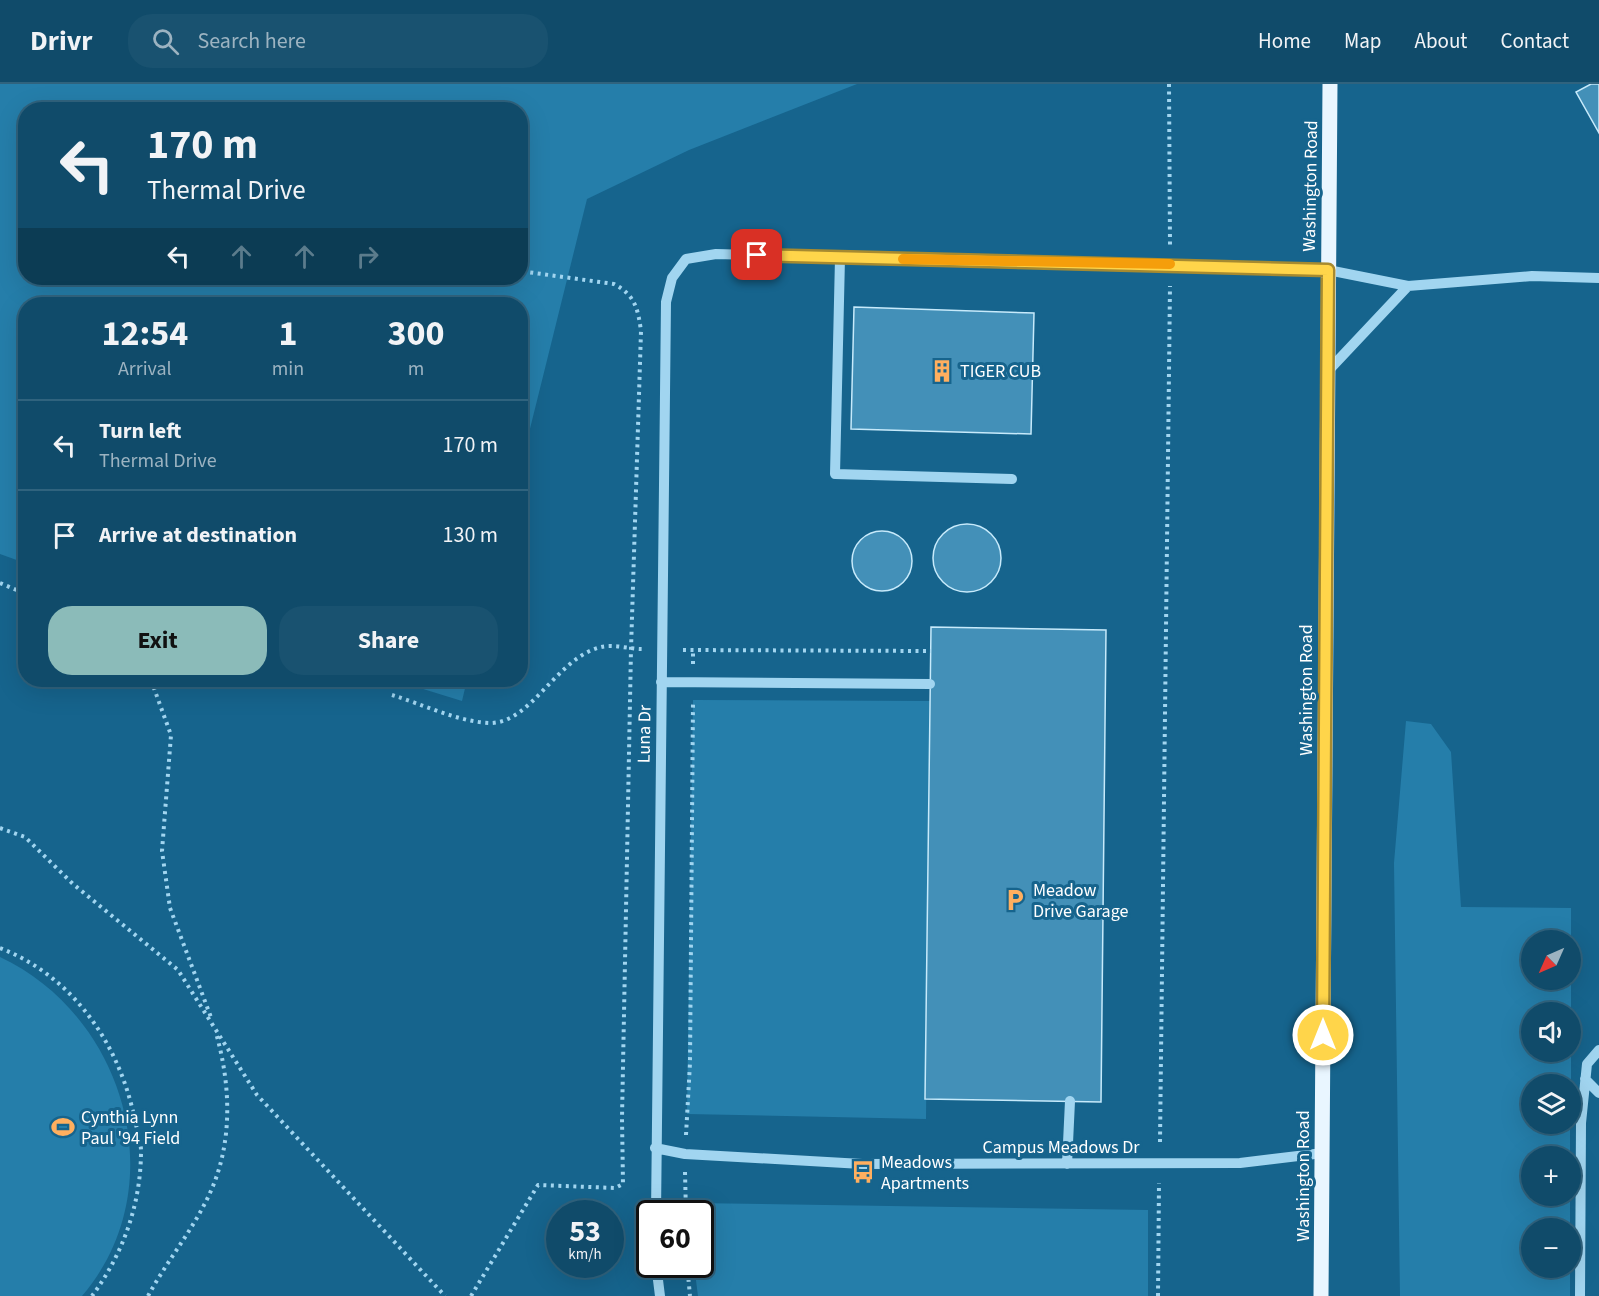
<!DOCTYPE html>
<html lang="en">
<head>
<meta charset="utf-8">
<style>
  :root { --surface:#104b6a; --page:#195270; --text:#f1f3f6; --muted:#9cb3c1; --line:#30637e; --accent:#8bbbb9 }
  body { margin:0; font-family:"Source Sans 3",sans-serif; background:var(--page); color:var(--text); height:100vh; display:flex; flex-direction:column; font-size:22px; white-space:nowrap }
  * { box-sizing:border-box; margin:0 }
  p { font-size:20px; color:var(--muted) }
  .icon { flex:none; width:33px; height:33px; fill:none; stroke:currentColor; stroke-width:2; stroke-linecap:round; stroke-linejoin:round }
  .map { position:relative; flex:1; overflow:hidden }
  .drawer { position:absolute; left:18px; top:213px; width:510px; height:390px; display:flex; flex-direction:column; background:var(--surface); border-radius:24px; box-shadow:0 6px 24px #0002,0 0 0 2px var(--line) }
  .drawer>* { flex:none }
  .guide { position:absolute; left:18px; top:18px; width:510px; height:183px; border-radius:24px; box-shadow:0 6px 24px #0002,0 0 0 2px var(--line); background:#104b6a; color:var(--text); overflow:hidden }
  .needle { width:39px; rotate:225deg }
  .buttons { position:absolute; left:1521px; top:846px; display:grid; gap:12px }
  .buttons a { display:grid; place-items:center; width:60px; height:60px; border-radius:50%; background:var(--surface); box-shadow:0 6px 24px #0002,0 0 0 2px var(--line); font-size:30px }
  .speed { position:absolute; left:546px; top:1116px; display:flex; gap:12px; font-size:30px; font-weight:700; text-align:center }
  .speed>* { display:grid; place-content:center; width:78px; height:78px; border-radius:50%; background:var(--surface); box-shadow:0 6px 24px #0002,0 0 0 2px var(--line); line-height:1 }
  .speed small { font-size:15px; font-weight:400 }
  .speed .limit { border:3px solid #111; border-radius:9px; background:#fff; color:#111 }
  .pin { position:absolute; display:grid; place-items:center; width:51px; height:51px; color:#fff; margin:-26px; border-radius:12px; box-shadow:0 3px 9px #0006 }
  .me { position:absolute; width:66px; margin:-33px; rotate:0deg; stroke-linejoin:round; filter:drop-shadow(0 0 4px #0008) }
  .turn { display:flex; align-items:center; gap:21px; height:126px; padding:0 30px; font-size:27px }
  .turn .icon { width:78px; height:78px; stroke-width:2.5 }
  .turn b { display:block; font-size:42px; line-height:51px }
  .lanes { display:flex; align-items:center; height:57px; padding:0 30px; background:#0003; justify-content:center; gap:30px; direction:ltr }
  .lanes .off { opacity:.35 }
  .eta { display:flex; justify-content:space-evenly; align-items:center; height:102px; text-align:center }
  .eta b { font-size:36px; font-weight:700; line-height:42px }
  .button { display:flex; gap:12px; margin-top:auto; padding:12px 30px }
  .button a { flex:1; height:69px; border-radius:24px; background:var(--accent); color:#111; font-size:24px; font-weight:700; line-height:69px; text-align:center }
  .button a+a { background:var(--page); color:var(--text) }
  ul { padding:0; list-style:none }
  li { display:flex; align-items:center; gap:18px; height:90px; padding:0 30px; border-top:2px solid var(--line) }
  li div { flex:1 }
  li b { display:block; font-size:22px }
  li em { font-style:normal }
  header { display:flex; align-items:center; gap:36px; box-sizing:border-box; height:84px; padding:0 30px; background:var(--surface); border-bottom:2px solid var(--line) }
  header strong { font-size:28px }
  nav { display:flex; gap:33px; margin-inline-start:auto; font-size:21px }
  .search { width:420px; height:54px; background:var(--page); display:flex; align-items:center; gap:15px; box-sizing:border-box; padding:0 21px; border-radius:24px; color:var(--muted); font-size:22px }
  .map>svg:first-child { display:block }
  .green { fill:#257eaa; fill-rule:evenodd }
  .building { fill:#4390b8; stroke:#c7eafb; stroke-width:1.5 }
  .lines { fill:none; stroke-linecap:round; stroke-linejoin:round }
  .path { stroke:#a1d5f0; stroke-width:4; stroke-dasharray:3 4.5; stroke-linecap:butt }
  .minor { stroke:#a1d5f0; stroke-width:10 }
  .major { stroke:#e9f6ff; stroke-width:15 }
  .route-casing { stroke:#a68a30; stroke-width:15 }
  .route { stroke:#ffd54a; stroke-width:10 }
  .slow { stroke:#f59e0b; stroke-width:10 }
  .labels { text-anchor:middle; stroke-width:6; stroke-linejoin:round; paint-order:stroke }
  .street-label { font-size:18px; fill:#fff; stroke:#16648d }
  .poi-label { font-size:18px; fill:#fff; stroke:#16648d; text-anchor:start }
</style>
</head>
<body>
<header>
<strong>Drivr</strong>
<div class="search"><svg class="icon" aria-label="search" viewBox="0 0 24 24"><circle cx="10" cy="10" r="6"/><path d="M15 15l6 6"/></svg>Search here</div>
<nav><a>Home</a><a>Map</a><a>About</a><a>Contact</a></nav>
</header>
<div class="map">
<svg width="1599" height="1212" viewBox="0 0 1599 1212">
  <rect width="100%" height="100%" fill="#16648d"/>
  <path class="green" d="M0 0H857L689 66 587 115 521 381 520 220H26L25 479 0 470ZM26 26H520V194H26Z
    M394 596H467L462 617Z
    M693 616 930 617 926 1035 687 1030Z
    M1406 637 1431 640 1451 668 1461 823 1571 824V1021L1570 1000H1532V1040H1570V1072H1532V1112H1570V1144H1532V1184H1570V1212H1400L1394 779ZM1570 856V896H1532V856ZM1570 928V968H1532V928Z
    M0 873C126 932 175 1103 82 1212H0Z
    M692 1119 1148 1126V1212H698L694 1181 700 1180V1130L692 1129Z"/>
  <path class="building" d="M1591 0H1599V49L1576 8Z
    M854 223 1034 229 1031 350 851 345Z
    M933 474a34 34 0 1 1 68 0a34 34 0 1 1-68 0Z
    M852 477a30 30 0 1 1 60 0a30 30 0 1 1-60 0Z
    M931 543 1106 546 1101 1018 925 1015Z"/>
  <g class="lines">
    <path class="path" d="M1169 0 1170 161
      M0 499 26 510
      M683 566 931 567
      M693 580V566
      M151 596 171 651 162 767 170 824 212 936
      M392 611C422 620 458 638 490 639 532 639 556 574 601 563 613 560 630 565 642 565
      M0 744 25 753 73 800 178 886 257 1011 445 1212
      M0 864C72 892 118 958 134 1032 136 1043 141 1056 141 1067 141 1120 123 1170 92 1212
      M686 1051 690 979 693 617
      M1160 1058 1170 202
      M685 1088 686 1130
      M687 1180 690 1212
      M148 1212C168 1175 197 1141 213 1102 233 1053 230 998 216 949
      M471 1212 538 1101 615 1104 623 1100 622 1034 631 565 641 247C638 225 635 211 614 200L520 187
      M1158 1212 1159 1099"/>
    <path class="minor" d="M840 174 835 390 1012 395
      M1328 287 1408 202
      M661 598 930 600
      M1585 995 1599 1009
      M655 1064 685 1070 862 1080 1240 1079 1323 1069
      M1067 1080 1070 1017
      M656 1130 666 218 672 194 686 175 716 170 1328 186 1408 202 1532 192 1599 194
      M656 1180 660 1212
      M1580 1212 1581 1039 1587 980 1599 966"/>
    <path class="major" d="M1321 1212 1330 0"/>
  </g>
  <g class="lines">
    <g class="route-casing">
      <path id="route" d="M757 171 1328 186 1323 951"/>
    </g>
    <use href="#route" class="route"/>
    <path class="slow" d="M903 175 1170 180"/>
  </g>
  <defs>
    <g id="building-bare" transform="scale(1.8)"><path d="M-4-6H4V6H1V3H-1V6H-4ZM-2.5-4.3h1.7v1.8h-1.7ZM.8-4.3h1.7v1.8H.8ZM-2.5-1h1.7V.8h-1.7ZM.8-1h1.7V.8H.8Z" fill="#ffaf5f" stroke="#16648d" stroke-width="2.5" paint-order="stroke"/></g>
    <g id="parking-bare" transform="scale(1.8)"><path d="M-3.5-5.5H1a3.5 3.5 0 0 1 0 7H-1V5.5H-3.5ZM-1-3.4V-.6H.8a1.4 1.4 0 0 0 0-2.8Z" fill="#ffaf5f" stroke="#16648d" stroke-width="2.5" paint-order="stroke"/></g>
    <g id="stadium-bare" transform="scale(1.8)"><path d="M0-5a6.5 5 0 1 0 0 10a6.5 5 0 1 0 0-10ZM-3.5-1.8h7v3.6h-7Z" fill="#ffaf5f" stroke="#16648d" stroke-width="2.5" paint-order="stroke"/></g>
    <g id="bus-bare" transform="scale(1.8)"><path d="M-5-6H5V4H4V6H2V4H-2V6H-4V4H-5ZM-3.5-4V0h7V-4ZM-3.5 1.2v1.5H-2V1.2ZM2 1.2v1.5H3.5V1.2Z" fill="#ffaf5f" stroke="#16648d" stroke-width="2.5" paint-order="stroke"/></g>
  </defs>
  <g fill-rule="evenodd">
    <use href="#building-bare" x="942" y="287"/>
    <use href="#parking-bare" x="1015" y="816"/>
    <use href="#stadium-bare" x="63" y="1043"/>
    <use href="#bus-bare" x="863" y="1088"/>
  </g>
  <g class="labels">
    <g class="street-label">
      <text transform="translate(1310 102) rotate(-89)" y="6">Washington Road</text>
      <text transform="translate(1306 606) rotate(-90)" y="6">Washington Road</text>
      <text transform="translate(644 650) rotate(-89)" y="6">Luna Dr</text>
      <text x="1061" y="1069">Campus Meadows Dr</text>
      <text transform="translate(1303 1092) rotate(-90)" y="6">Washington Road</text>
    </g>
    <g class="poi-label">
      <text x="960" y="293">TIGER CUB</text>
      <text x="1033" y="812">Meadow<tspan x="1033" dy="21">Drive Garage</tspan></text>
      <text x="81" y="1039">Cynthia Lynn<tspan x="81" dy="21">Paul '94 Field</tspan></text>
      <text x="881" y="1084">Meadows<tspan x="881" dy="21">Apartments</tspan></text>
    </g>
  </g>
</svg>
<div class="buttons">
<a><svg class="needle" viewBox="-14 -14 28 28"><path d="M0-13l5 13h-10z" fill="#e53935"/><path d="M0 13l5-13h-10z" fill="#9cb3c1"/></svg></a>
<a><svg class="icon" aria-label="sound" viewBox="0 0 24 24"><path d="M4 9h4l5-4v14l-5-4H4zM17 9q2 3 0 6"/></svg></a>
<a><svg class="icon" aria-label="layers" viewBox="0 0 24 24"><path d="M12 4l9 5-9 5-9-5zM3 14l9 5 9-5"/></svg></a>
<a>+</a>
<a>−</a>
</div>
<div class="speed"><div>53<small>km/h</small></div><div class="limit">60</div></div>
<div class="pin" style="left:757px;top:171px;background:#d93025"><svg class="icon" aria-label="arrive" viewBox="0 0 24 24"><path d="M6 21V4h12l-3 4 3 4H6"/></svg></div>
<svg class="me" style="left:1323px;top:951px" viewBox="-20 -20 40 40"><circle r="17" fill="#ffd54a" stroke="#fff" stroke-width="3"/><path d="M0-11L8 9 0 5-8 9z" fill="#fff"/></svg>
<div class="guide">
<div class="turn"><svg class="icon" aria-label="left" viewBox="0 0 24 24"><path d="M17 20v-9H6M10 6l-5 5 5 5"/></svg><div><b>170 m</b>Thermal Drive</div></div>
<div class="lanes"><svg class="icon" aria-label="left" viewBox="0 0 24 24"><path d="M17 20v-9H6M10 6l-5 5 5 5"/></svg><svg class="icon off" aria-label="ahead" viewBox="0 0 24 24"><path d="M12 20V5M6 11l6-6 6 6"/></svg><svg class="icon off" aria-label="ahead" viewBox="0 0 24 24"><path d="M12 20V5M6 11l6-6 6 6"/></svg><svg class="icon off" aria-label="right" viewBox="0 0 24 24"><path d="M7 20v-9h11M14 6l5 5-5 5"/></svg></div>
</div>
<section class="drawer">
<div class="eta">
<div><b>12:54</b><p>Arrival</p></div>
<div><b>1</b><p>min</p></div>
<div><b>300</b><p>m</p></div>
</div>
<ul>
<li><svg class="icon" aria-label="left" viewBox="0 0 24 24"><path d="M17 20v-9H6M10 6l-5 5 5 5"/></svg><div><b>Turn left</b><p>Thermal Drive</p></div><em>170 m</em></li>
<li><svg class="icon" aria-label="arrive" viewBox="0 0 24 24"><path d="M6 21V4h12l-3 4 3 4H6"/></svg><div><b>Arrive at destination</b></div><em>130 m</em></li>
</ul>
<div class="button"><a>Exit</a><a>Share</a></div>
</section>
</div>
</body>
</html>
